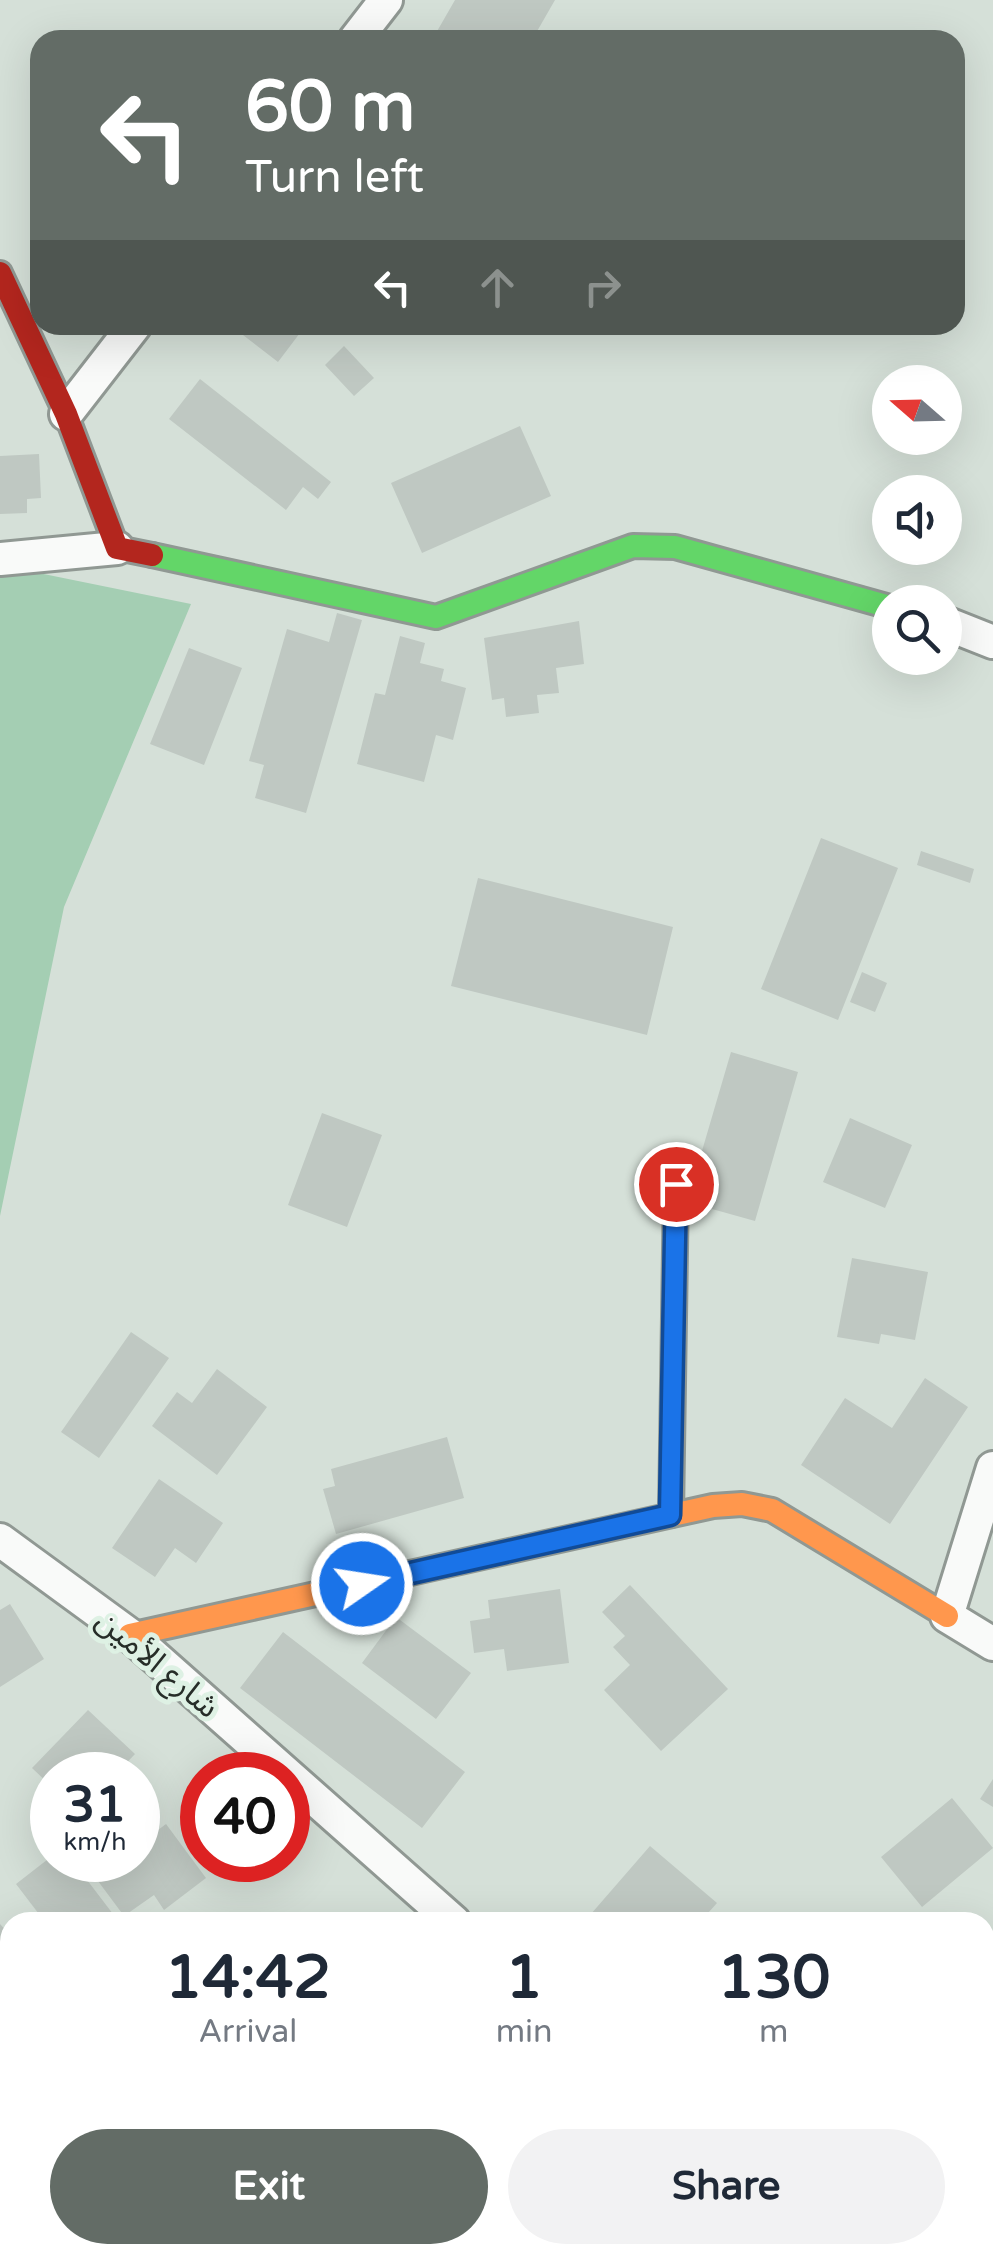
<!DOCTYPE html>
<html lang="en">
<head>
<meta charset="utf-8">
<style>
  :root { --surface:#fff; --page:#f2f2f3; --text:#1f2937; --muted:#747a83; --accent:#636c66 }
  body { margin:0; font-family:"Varela Round","Noto Sans Arabic",sans-serif; background:var(--page); color:var(--text); height:100vh; display:flex; flex-direction:column; font-size:38px; white-space:nowrap }
  * { box-sizing:border-box; margin:0 }
  p { font-size:32px; color:var(--muted) }
  .icon { flex:none; width:55px; height:55px; fill:none; stroke:currentColor; stroke-width:2; stroke-linecap:round; stroke-linejoin:round }
  .map { position:relative; flex:1; overflow:hidden }
  .details { position:absolute; left:0px; top:1912px; width:995px; height:352px; display:flex; flex-direction:column; background:var(--surface); border-radius:30px 30px 0 0; box-shadow:0 10px 40px #0002 }
  .details>* { flex:none }
  .banner { position:absolute; left:30px; top:30px; width:935px; height:305px; border-radius:30px; box-shadow:0 10px 40px #0002; background:#636c66; color:#fff; overflow:hidden }
  .needle { width:65px; rotate:290deg }
  .tools { position:absolute; left:872px; top:365px; display:grid; gap:20px }
  .tools a { display:grid; place-items:center; width:90px; height:90px; border-radius:50%; background:var(--surface); box-shadow:0 10px 40px #0002; font-size:50px }
  .speed { position:absolute; left:30px; top:1752px; display:flex; gap:20px; font-size:50px; font-weight:700; text-align:center }
  .speed>* { display:grid; place-content:center; width:130px; height:130px; border-radius:50%; background:var(--surface); box-shadow:0 10px 40px #0002; line-height:1 }
  .speed small { font-size:25px; font-weight:400 }
  .speed .limit { border:15px solid #d22; background:#fff; color:#111 }
  .pin { position:absolute; display:grid; place-items:center; width:85px; height:85px; color:#fff; margin:-42px; border:5px solid #fff; border-radius:50%; box-shadow:0 2px 10px #0007 }
  .me { position:absolute; width:110px; margin:-55px; rotate:77deg; stroke-linejoin:round; filter:drop-shadow(0 0 8px #0008) }
  .turn { display:flex; align-items:center; gap:35px; height:210px; padding:0 50px; font-size:45px }
  .turn .icon { width:130px; height:130px; stroke-width:2.5 }
  .turn b { display:block; font-size:70px; line-height:85px }
  .lanes { display:flex; align-items:center; height:95px; padding:0 50px; background:#0003; justify-content:center; gap:50px; direction:ltr }
  .lanes .off { opacity:.35 }
  .eta { display:flex; justify-content:space-evenly; align-items:center; height:170px; text-align:center }
  .eta b { font-size:60px; font-weight:700; line-height:70px }
  .action { display:flex; gap:20px; margin-top:auto; padding:20px 50px }
  .action a { flex:1; height:115px; border-radius:60px; background:var(--accent); color:#fff; font-size:40px; font-weight:700; line-height:115px; text-align:center }
  .action a+a { background:var(--page); color:var(--text) }
  .map>svg:first-child { display:block }
  .green { fill:#a4ceb3 }
  .building { fill:#bfc8c2 }
  .lines { fill:none; stroke-linecap:round; stroke-linejoin:round }
  .street-casing { stroke:#909893; stroke-width:38 }
  .fast-casing { stroke:#909893; stroke-width:28 }
  .slow-casing { stroke:#909893; stroke-width:28 }
  .jam-casing { stroke:#909893; stroke-width:28 }
  .street { stroke:#f9faf9; stroke-width:32 }
  .fast { stroke:#63d668; stroke-width:22 }
  .slow { stroke:#ff974d; stroke-width:22 }
  .jam { stroke:#b3261e; stroke-width:22 }
  .route-casing { stroke:#114b97; stroke-width:25 }
  .route { stroke:#1a73e8; stroke-width:18 }
  .labels { text-anchor:middle; stroke-width:10; stroke-linejoin:round; paint-order:stroke }
  .street-label { font-size:32px; fill:#262d28; stroke:#def1e4 }
</style>
</head>
<body>
<div class="map">
<svg width="993" height="2264" viewBox="0 0 993 2264">
  <rect width="100%" height="100%" fill="#d5e0d8"/>
  <path class="green" d="M24 570 191 604 64 907 0 1216V576Z"/>
  <path class="building" d="M455 0H555L532 40H432Z
    M230 325H306L278 362Z
    M344 346 374 378 354 396 325 365Z
    M200 379 331 482 318 499 303 487 286 510 169 419Z
    M520 426 551 496 422 553 391 483Z
    M39 454 41 498 27 499V513L0 514V456Z
    M337 613 362 620 306 813 255 798 264 765 249 761 287 629 329 642Z
    M579 621 584 664 556 668 559 693 537 695 539 713 506 717 504 698 492 700 484 638Z
    M400 636 425 643 420 663 444 669 441 681 466 688 453 740 436 735 424 782 357 764 375 693 385 695Z
    M189 648 242 668 204 765 150 744Z
    M821 838 898 868 838 1020 761 989Z
    M921 851 974 869 970 883 917 865Z
    M478 878 673 927 647 1035 451 986Z
    M862 972 887 983 875 1012 850 1002Z
    M731 1052 798 1072 755 1221 687 1202Z
    M322 1113 382 1135 347 1227 288 1205Z
    M850 1118 912 1145 885 1208 823 1182Z
    M852 1258 928 1272 915 1340 881 1334 879 1344 837 1337Z
    M131 1332 169 1358 99 1458 61 1432Z
    M217 1369 267 1407 217 1475 152 1426 177 1392 192 1403Z
    M925 1378 968 1407 890 1524 801 1465 845 1398 892 1428Z
    M447 1437 464 1498 336 1534 323 1489 335 1486 331 1469Z
    M159 1479 223 1523 196 1563 175 1548 155 1577 112 1548Z
    M630 1585 728 1689 661 1751 604 1690 630 1665 613 1647 625 1636 602 1612Z
    M560 1589 569 1663 507 1671 504 1649 474 1653 470 1621 490 1618 488 1600Z
    M10 1604 44 1659 0 1687V1610Z
    M396 1617 471 1673 436 1719 362 1663Z
    M283 1632 465 1772 422 1828 240 1688Z
    M88 1710 135 1754 115 1775H52V1787L32 1768Z
    M993 1779V1807L980 1799Z
    M952 1798 993 1848 922 1907 881 1857Z
    M166 1824 206 1878 164 1910 154 1895 124 1916 95 1877 117 1860H138V1845Z
    M650 1846 717 1903 700 1922H584Z
    M52 1856V1860H88L95 1869 84 1876 113 1914 103 1922H45L16 1884Z
    M0 1924 10 1935V1970L0 1979Z
    M985 2067 993 2076V2116L985 2123Z
    M10 2233V2255H151L157 2262 11 2264 0 2249V2240Z
    M993 2237V2264H964L973 2255H985V2244Z
    M610 2255H713L724 2264H621Z"/>
  <g class="lines">
    <g class="street-casing">
      <path id="street" d="M355 40 386 0
        M66 414 135 325
        M0 559 117 548
        M945 623 993 642
        M993 1468 947 1616 993 1644
        M0 1540 130 1635 454 1922
        M0 2173 10 2162
        M985 2180 993 2176
        M777 2255 785 2264
        M868 2264 879 2255"/>
    </g>
    <g class="fast-casing">
      <path id="fast" d="M152 555 436 617 633 546 675 547 890 607"/>
    </g>
    <g class="slow-casing">
      <path id="slow" d="M130 1635 713 1506 742 1504 772 1510 947 1616"/>
    </g>
    <g class="jam-casing">
      <path id="jam" d="M0 273 66 414 117 548 152 555
        M671 1515 676 1185"/>
    </g>
    <use href="#street" class="street"/>
    <use href="#fast" class="fast"/>
    <use href="#slow" class="slow"/>
    <use href="#jam" class="jam"/>
  </g>
  <g class="lines">
    <g class="route-casing">
      <path id="route" d="M362 1584 670 1515 676 1184"/>
    </g>
    <use href="#route" class="route"/>
  </g>
  <g class="labels">
    <g class="street-label">
      <text transform="translate(158 1663) rotate(40)" y="11">شارع الأمين</text>
    </g>
  </g>
</svg>
<div class="tools">
<a><svg class="needle" viewBox="-14 -14 28 28"><path d="M0-13l5 13h-10z" fill="#e53935"/><path d="M0 13l5-13h-10z" fill="#747a83"/></svg></a>
<a><svg class="icon" aria-label="sound" viewBox="0 0 24 24"><path d="M4 9h4l5-4v14l-5-4H4zM17 9q2 3 0 6"/></svg></a>
<a><svg class="icon" aria-label="search" viewBox="0 0 24 24"><circle cx="10" cy="10" r="6"/><path d="M15 15l6 6"/></svg></a>
</div>
<div class="speed"><div>31<small>km/h</small></div><div class="limit">40</div></div>
<div class="pin" style="left:676px;top:1184px;background:#d93025"><svg class="icon" aria-label="arrive" viewBox="0 0 24 24"><path d="M6 21V4h12l-3 4 3 4H6"/></svg></div>
<svg class="me" style="left:362px;top:1584px" viewBox="-20 -20 40 40"><circle r="17" fill="#1a73e8" stroke="#fff" stroke-width="3"/><path d="M0-11L8 9 0 5-8 9z" fill="#fff"/></svg>
<div class="banner">
<div class="turn"><svg class="icon" aria-label="left" viewBox="0 0 24 24"><path d="M17 20v-9H6M10 6l-5 5 5 5"/></svg><div><b>60 m</b>Turn left</div></div>
<div class="lanes"><svg class="icon" aria-label="left" viewBox="0 0 24 24"><path d="M17 20v-9H6M10 6l-5 5 5 5"/></svg><svg class="icon off" aria-label="ahead" viewBox="0 0 24 24"><path d="M12 20V5M6 11l6-6 6 6"/></svg><svg class="icon off" aria-label="right" viewBox="0 0 24 24"><path d="M7 20v-9h11M14 6l5 5-5 5"/></svg></div>
</div>
<section class="details">
<div class="eta">
<div><b>14:42</b><p>Arrival</p></div>
<div><b>1</b><p>min</p></div>
<div><b>130</b><p>m</p></div>
</div>
<div class="action"><a>Exit</a><a>Share</a></div>
</section>
</div>
</body>
</html>
